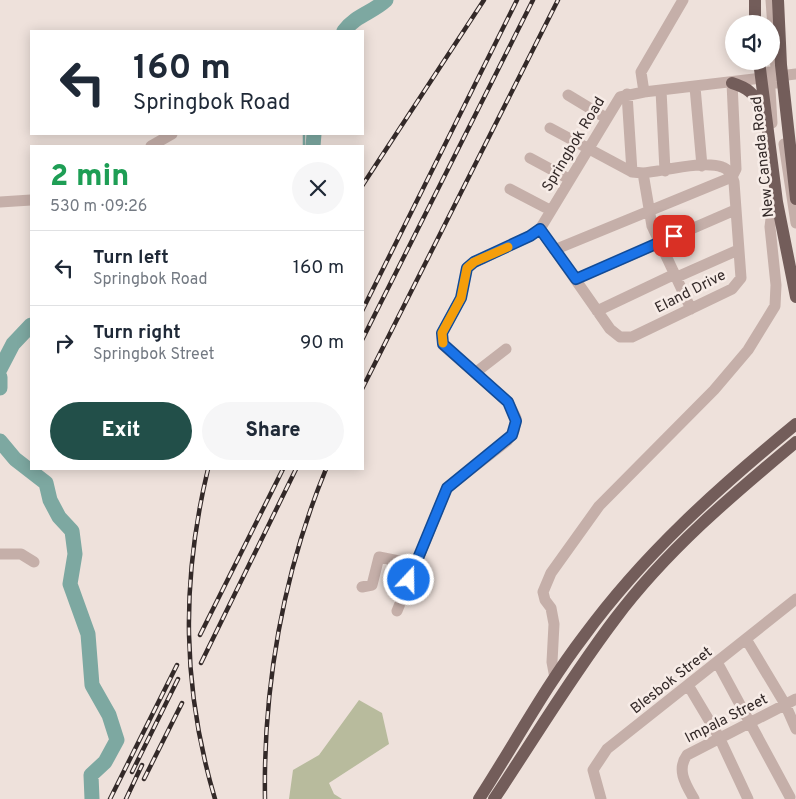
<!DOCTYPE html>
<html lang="en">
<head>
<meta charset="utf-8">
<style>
  :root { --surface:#fff; --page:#f6f6f7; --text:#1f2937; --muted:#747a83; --line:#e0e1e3; --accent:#224f49 }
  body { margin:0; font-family:Overpass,sans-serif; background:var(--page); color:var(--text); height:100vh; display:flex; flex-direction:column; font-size:19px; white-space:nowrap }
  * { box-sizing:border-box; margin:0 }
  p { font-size:16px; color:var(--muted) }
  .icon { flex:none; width:28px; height:28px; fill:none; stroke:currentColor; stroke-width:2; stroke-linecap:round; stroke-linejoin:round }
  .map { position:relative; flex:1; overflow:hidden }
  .panel { position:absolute; left:30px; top:145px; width:334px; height:325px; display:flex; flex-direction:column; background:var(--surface); border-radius:0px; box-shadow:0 2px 12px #0003 }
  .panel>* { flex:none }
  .top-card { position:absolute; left:30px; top:30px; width:334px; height:105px; border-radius:0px; box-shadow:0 2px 12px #0003; background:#fff; color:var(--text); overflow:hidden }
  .buttons { position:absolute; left:725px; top:15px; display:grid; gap:10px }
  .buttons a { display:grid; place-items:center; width:55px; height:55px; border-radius:50%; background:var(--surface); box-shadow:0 2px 12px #0003; font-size:25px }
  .pin { position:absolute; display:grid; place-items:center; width:42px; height:42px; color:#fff; margin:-21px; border-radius:10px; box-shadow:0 2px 8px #0006 }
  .me { position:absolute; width:55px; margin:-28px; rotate:21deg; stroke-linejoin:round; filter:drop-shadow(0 0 4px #0008) }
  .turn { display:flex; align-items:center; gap:18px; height:105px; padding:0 20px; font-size:22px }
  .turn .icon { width:65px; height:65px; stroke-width:2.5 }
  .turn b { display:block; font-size:35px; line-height:42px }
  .round { display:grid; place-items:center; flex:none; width:52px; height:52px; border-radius:26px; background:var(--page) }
  .summary { display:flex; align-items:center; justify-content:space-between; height:85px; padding:0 20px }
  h1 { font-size:30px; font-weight:800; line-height:38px; color:#1e9e55 }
  .primary-button { display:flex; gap:10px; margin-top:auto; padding:10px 20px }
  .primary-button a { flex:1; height:58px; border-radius:30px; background:var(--accent); color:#fff; font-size:20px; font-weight:800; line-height:58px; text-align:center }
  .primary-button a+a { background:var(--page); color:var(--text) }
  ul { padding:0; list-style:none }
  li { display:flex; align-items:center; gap:15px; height:75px; padding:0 20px; border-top:1px solid var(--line) }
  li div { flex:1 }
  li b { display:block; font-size:19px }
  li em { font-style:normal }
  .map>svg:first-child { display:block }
  .green { fill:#b8bb9d }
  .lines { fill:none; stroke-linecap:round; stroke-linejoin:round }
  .stream { stroke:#7da8a1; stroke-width:2.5 }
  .river { stroke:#7da8a1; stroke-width:15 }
  .minor { stroke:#c5afa9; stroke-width:11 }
  .major { stroke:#735d5a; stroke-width:12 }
  .rail-casing { stroke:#332928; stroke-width:4.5 }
  .rail { stroke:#f7ece7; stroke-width:2.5; stroke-dasharray:8; stroke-linecap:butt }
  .route-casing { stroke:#114b97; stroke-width:12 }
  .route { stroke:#1a73e8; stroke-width:9 }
  .slow { stroke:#f59e0b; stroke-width:9 }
  .labels { text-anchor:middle; stroke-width:5; stroke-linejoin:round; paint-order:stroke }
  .street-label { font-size:15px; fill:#332928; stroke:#f7ece7 }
</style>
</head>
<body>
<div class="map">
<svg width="796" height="799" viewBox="0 0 796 799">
  <rect width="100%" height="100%" fill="#eee1db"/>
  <path class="green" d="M359 700 382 713 389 744 329 783 334 794 342 799H289L293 770 319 755Z"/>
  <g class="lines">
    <path class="stream" d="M304 146V134"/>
    <path class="river" d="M344 31C356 15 372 13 386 0
      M313 146 314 134
      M0 369 13 344 31 325
      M0 377V388
      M0 441 15 459 46 483 50 500 59 517 72 531 75 554 70 584 88 634 92 685 109 715 117 740 105 762 91 775 92 799"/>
    <path class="minor" d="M771 0 777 83
      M769 72 772 123
      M695 87 702 166
      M661 90 665 171
      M644 92 641 72 683 0
      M627 94 632 172
      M568 95 606 118
      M784 144 796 223
      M151 146 172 134
      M530 158 569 179
      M643 173 652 226 691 309
      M510 189 550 210
      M0 202 31 200
      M540 229 610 329 620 337H632L732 289 741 278 734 182C732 175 729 169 722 167 704 160 663 171 643 173L632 172 550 128
      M554 250 732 177 736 169 732 83
      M677 277 738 250
      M576 279 735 210
      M597 311 675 274
      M475 373 506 349
      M0 554H21L34 562
      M362 587 372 585 379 557 414 564
      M397 611 447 488 507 441 514 431 516 418 508 402 443 345 442 333 461 298 467 268 475 262 530 236 540 229 620 97 644 92 796 74
      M746 639 785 704 796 729
      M717 662 790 797
      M555 678 552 662 554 624 551 608 545 600 543 592 551 573 599 506 714 390 748 350 775 306 776 285 770 227 772 211 777 202
      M688 685 719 737 748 799
      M601 799 593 770 607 749 796 599
      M694 799C686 785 676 770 687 755L796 699"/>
    <path class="major" d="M755 0V24
      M778 0 781 65 796 199
      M759 61 777 202 796 297
      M732 83C748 88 754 93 761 109
      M479 799C514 745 545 687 584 636 644 554 718 488 796 424
      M494 799C534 739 571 677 615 619 666 551 731 496 796 442"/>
    <g class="rail-casing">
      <path id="rail" d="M362 186 484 0
        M362 311 517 0
        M362 340 533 0
        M362 389 558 0
        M208 469C181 581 182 688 215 799
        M200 635 283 469
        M201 663 296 469
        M132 772 178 679
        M144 779 182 703
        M110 799 177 665
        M126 799 142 765
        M265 799C263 687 283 573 326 469"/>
    </g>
    <use href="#rail" class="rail"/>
  </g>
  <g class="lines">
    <g class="route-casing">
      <path id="route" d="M409 580 447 488 512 435 516 421 508 402 443 344 442 333 461 298 467 268 474 262 530 236 540 229 576 279 674 236"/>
    </g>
    <use href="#route" class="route"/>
    <path class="slow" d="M443 343 442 333 461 298 467 268 474 262 508 247"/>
  </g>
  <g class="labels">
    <g class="street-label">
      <text transform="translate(573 144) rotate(-59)" y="5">Springbok Road</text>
      <text transform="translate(762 157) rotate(-96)" y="5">New Canada Road</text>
      <text transform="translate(690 291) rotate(-27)" y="5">Eland Drive</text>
      <text transform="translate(671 680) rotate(-38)" y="5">Blesbok Street</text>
      <text transform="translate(726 718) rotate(-27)" y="5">Impala Street</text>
    </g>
  </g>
</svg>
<div class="buttons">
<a><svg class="icon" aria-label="sound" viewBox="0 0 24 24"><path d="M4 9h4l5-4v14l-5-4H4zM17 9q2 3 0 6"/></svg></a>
</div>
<div class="pin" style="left:674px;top:236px;background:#d93025"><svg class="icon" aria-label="arrive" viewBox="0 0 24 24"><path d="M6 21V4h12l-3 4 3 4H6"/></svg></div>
<svg class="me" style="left:409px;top:580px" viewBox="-20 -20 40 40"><circle r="17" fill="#1a73e8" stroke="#fff" stroke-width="3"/><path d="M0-11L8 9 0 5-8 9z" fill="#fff"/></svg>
<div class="top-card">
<div class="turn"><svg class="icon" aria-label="left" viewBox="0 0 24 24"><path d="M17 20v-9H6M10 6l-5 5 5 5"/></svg><div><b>160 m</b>Springbok Road</div></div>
</div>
<section class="panel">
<div class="summary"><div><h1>2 min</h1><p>530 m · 09:26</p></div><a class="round"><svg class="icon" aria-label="close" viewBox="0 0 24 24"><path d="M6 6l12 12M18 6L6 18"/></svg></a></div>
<ul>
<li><svg class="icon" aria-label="left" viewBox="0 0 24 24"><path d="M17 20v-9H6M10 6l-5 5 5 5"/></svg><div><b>Turn left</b><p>Springbok Road</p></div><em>160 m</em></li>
<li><svg class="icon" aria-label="right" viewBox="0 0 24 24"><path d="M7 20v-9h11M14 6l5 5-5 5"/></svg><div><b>Turn right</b><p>Springbok Street</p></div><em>90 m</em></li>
</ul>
<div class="primary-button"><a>Exit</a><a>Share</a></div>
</section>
</div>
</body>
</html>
